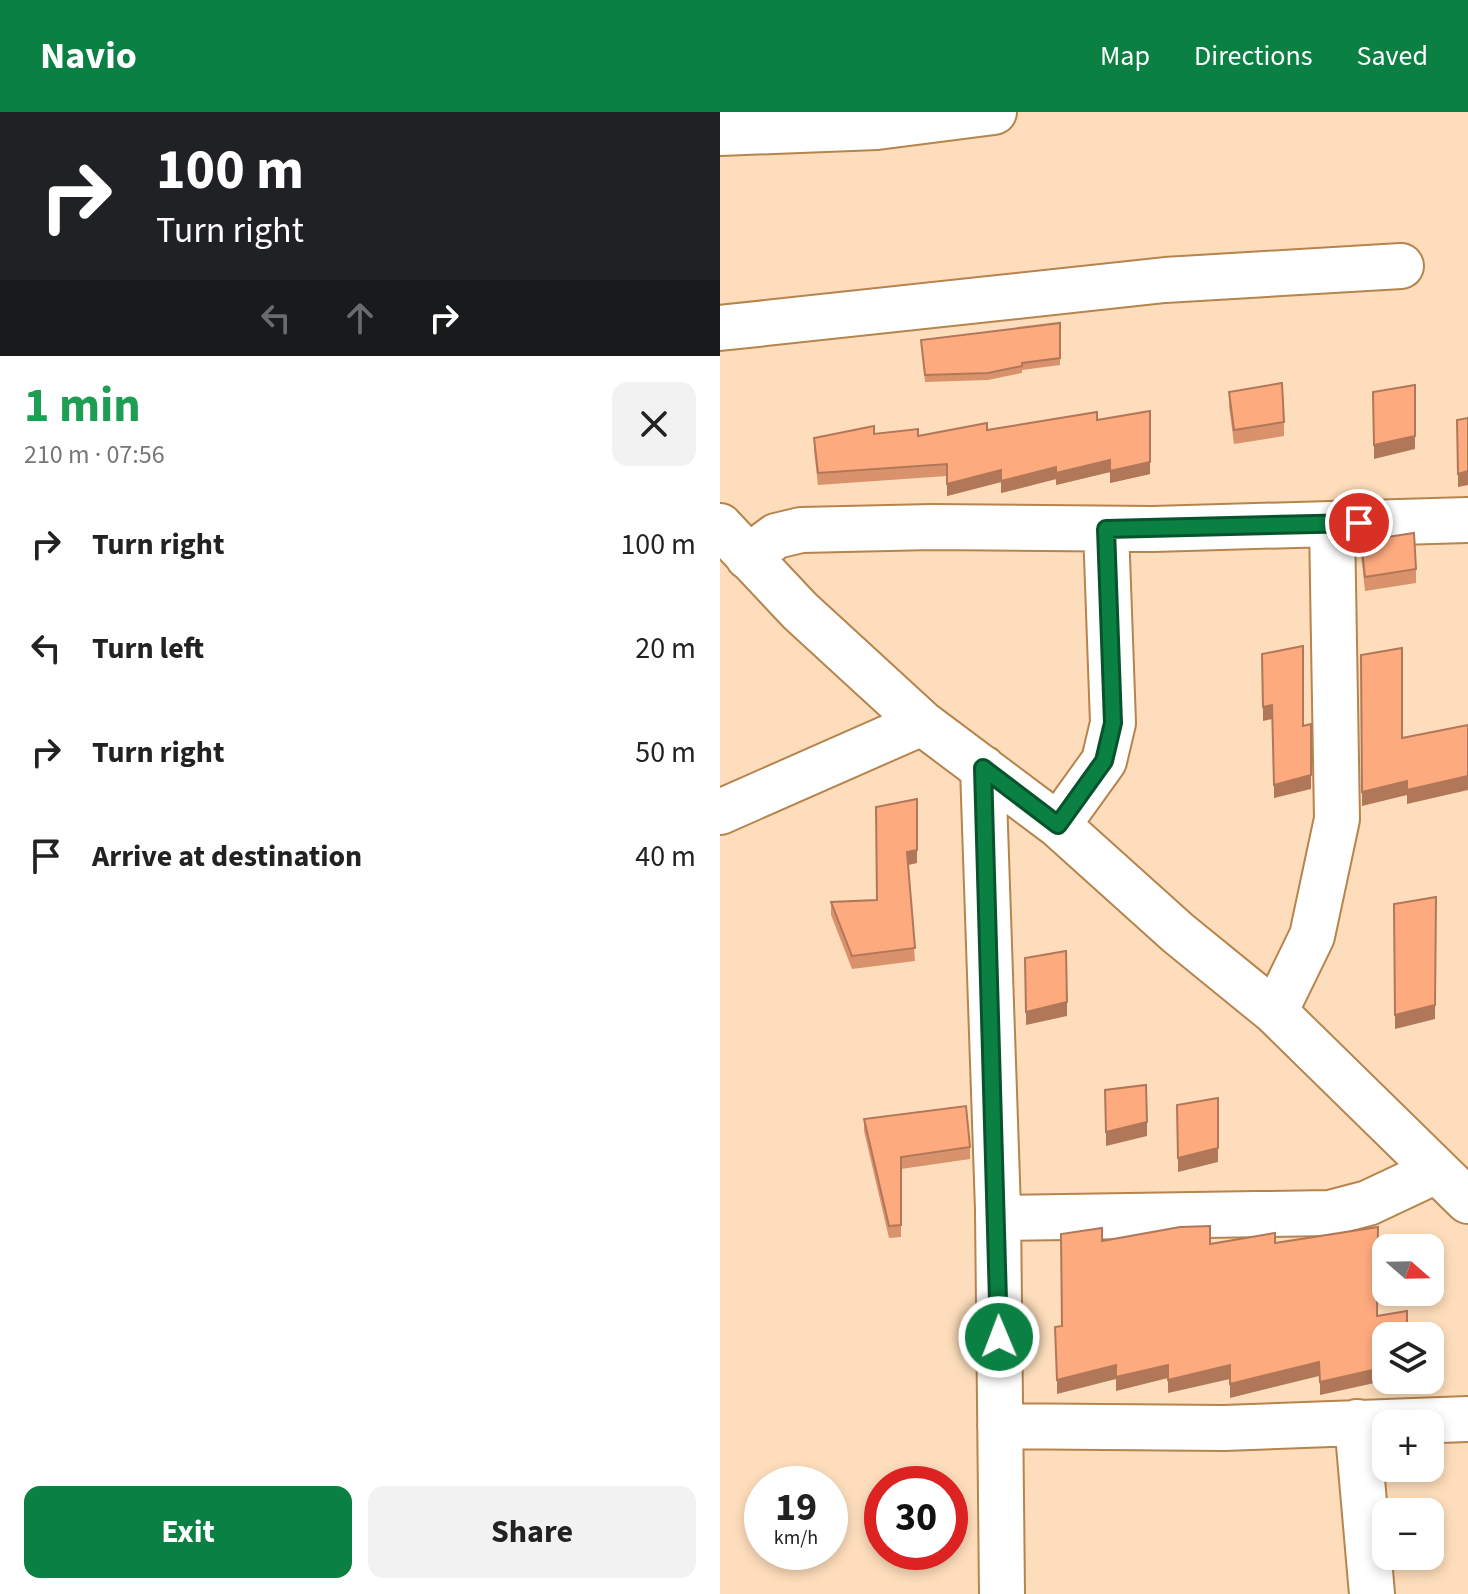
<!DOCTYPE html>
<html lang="en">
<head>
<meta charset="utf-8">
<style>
  :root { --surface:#fff; --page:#f2f2f2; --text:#222; --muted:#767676; --accent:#0b8043 }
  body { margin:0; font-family:"Source Sans 3",sans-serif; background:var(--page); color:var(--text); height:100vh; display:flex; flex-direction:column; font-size:30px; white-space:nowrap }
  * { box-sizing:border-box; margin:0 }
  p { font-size:26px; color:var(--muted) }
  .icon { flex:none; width:44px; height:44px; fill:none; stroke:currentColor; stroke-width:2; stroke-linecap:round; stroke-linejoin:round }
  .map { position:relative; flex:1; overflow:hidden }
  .details { display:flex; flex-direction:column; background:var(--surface); width:720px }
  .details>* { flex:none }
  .hud { background:#202124; color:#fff; overflow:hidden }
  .needle { width:52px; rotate:110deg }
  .tools { position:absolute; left:652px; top:1122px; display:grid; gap:16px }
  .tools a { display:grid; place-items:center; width:72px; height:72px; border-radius:16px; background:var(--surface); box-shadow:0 4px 12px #0003; font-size:40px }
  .speed { position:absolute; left:24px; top:1354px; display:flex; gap:16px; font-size:40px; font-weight:700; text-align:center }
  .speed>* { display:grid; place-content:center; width:104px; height:104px; border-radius:50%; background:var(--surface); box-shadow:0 4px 12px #0003; line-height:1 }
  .speed small { font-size:20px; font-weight:400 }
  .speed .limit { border:12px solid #d22; background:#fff; color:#111 }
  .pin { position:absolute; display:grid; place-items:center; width:68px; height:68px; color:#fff; margin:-34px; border:4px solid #fff; border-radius:50%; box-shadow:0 2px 8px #0007 }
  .me { position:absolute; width:88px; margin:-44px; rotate:359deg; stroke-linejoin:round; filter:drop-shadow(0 0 6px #0008) }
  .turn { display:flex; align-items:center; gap:28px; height:168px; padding:0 24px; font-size:36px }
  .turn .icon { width:104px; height:104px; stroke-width:2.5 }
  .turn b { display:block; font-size:56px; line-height:68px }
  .lanes { display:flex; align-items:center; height:76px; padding:0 24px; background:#0003; justify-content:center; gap:40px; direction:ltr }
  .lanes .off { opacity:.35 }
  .round { display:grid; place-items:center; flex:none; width:84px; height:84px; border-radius:16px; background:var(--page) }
  .headline { display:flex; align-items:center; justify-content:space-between; height:136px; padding:0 24px }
  h1 { font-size:48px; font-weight:700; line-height:60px; color:#1e9e55 }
  .button { display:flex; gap:16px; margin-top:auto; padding:16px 24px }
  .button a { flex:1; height:92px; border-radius:16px; background:var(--accent); color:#fff; font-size:32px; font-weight:700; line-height:92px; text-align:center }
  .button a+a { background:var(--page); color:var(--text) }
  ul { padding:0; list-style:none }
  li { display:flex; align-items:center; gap:24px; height:104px; padding:0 24px }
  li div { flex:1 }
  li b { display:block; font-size:30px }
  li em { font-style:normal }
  header { display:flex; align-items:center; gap:48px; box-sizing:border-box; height:112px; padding:0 40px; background:var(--accent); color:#fff }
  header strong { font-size:38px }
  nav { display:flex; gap:44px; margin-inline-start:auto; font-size:28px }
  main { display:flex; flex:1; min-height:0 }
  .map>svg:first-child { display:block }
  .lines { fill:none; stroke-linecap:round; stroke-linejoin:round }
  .minor-casing { stroke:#b6844d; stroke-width:48 }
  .minor { stroke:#fff; stroke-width:44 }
  .wall { fill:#da926d }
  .shaded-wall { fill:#b17759 }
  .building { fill:#fdaa7f; stroke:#b17759; stroke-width:2 }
  .route-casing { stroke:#07532c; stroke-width:20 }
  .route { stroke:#0b8043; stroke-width:14 }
</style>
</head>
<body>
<header>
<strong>Navio</strong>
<nav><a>Map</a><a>Directions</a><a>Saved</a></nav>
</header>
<main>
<section class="details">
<div class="hud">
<div class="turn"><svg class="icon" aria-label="right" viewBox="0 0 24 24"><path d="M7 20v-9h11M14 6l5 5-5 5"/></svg><div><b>100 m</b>Turn right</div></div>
<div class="lanes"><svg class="icon off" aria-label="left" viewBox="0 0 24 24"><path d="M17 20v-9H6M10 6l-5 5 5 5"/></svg><svg class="icon off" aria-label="ahead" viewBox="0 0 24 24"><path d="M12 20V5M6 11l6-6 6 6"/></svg><svg class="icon" aria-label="right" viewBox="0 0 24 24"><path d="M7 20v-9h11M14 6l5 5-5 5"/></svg></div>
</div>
<div class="headline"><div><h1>1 min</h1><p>210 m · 07:56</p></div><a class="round"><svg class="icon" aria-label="close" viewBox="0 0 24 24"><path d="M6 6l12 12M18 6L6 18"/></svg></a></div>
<ul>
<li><svg class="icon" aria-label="right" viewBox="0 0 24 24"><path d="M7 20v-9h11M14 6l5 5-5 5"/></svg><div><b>Turn right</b></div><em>100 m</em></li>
<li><svg class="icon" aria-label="left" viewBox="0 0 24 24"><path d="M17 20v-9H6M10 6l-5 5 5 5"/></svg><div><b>Turn left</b></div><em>20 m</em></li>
<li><svg class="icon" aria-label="right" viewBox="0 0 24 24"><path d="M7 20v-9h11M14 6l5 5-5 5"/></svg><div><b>Turn right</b></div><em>50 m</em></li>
<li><svg class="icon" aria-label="arrive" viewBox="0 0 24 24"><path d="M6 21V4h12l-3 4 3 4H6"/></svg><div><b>Arrive at destination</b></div><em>40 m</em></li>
</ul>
<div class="button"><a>Exit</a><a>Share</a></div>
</section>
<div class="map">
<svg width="748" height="1482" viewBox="0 0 748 1482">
  <rect width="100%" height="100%" fill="#fdddbb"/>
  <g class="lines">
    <g class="minor-casing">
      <path id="minor" d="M0 21 157 15 274 0
        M0 216 445 168 681 154
        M0 414 80 499 202 611 338 713 458 821 555 900 748 1089
        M28 445 56 424 81 418 212 415 433 417 748 408
        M263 656 278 1098 282 1482
        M0 700 202 611
        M338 713 384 649 393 611 386 417
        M555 900 592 824 617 707 612 412
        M278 1106 610 1101 648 1091 716 1059
        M637 1310 652 1482
        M280 1314 504 1316 748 1307"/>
    </g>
    <use href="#minor" class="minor"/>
  </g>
  <path class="wall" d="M340 211V253L302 258V261L268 268 205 270 201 228Z
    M509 280 564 310V324L514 332 509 294Z
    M377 308 430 362 390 371V360L336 373V367L281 381V370L227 384V364L98 373 94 338V326L154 322 198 324Z
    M641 429 696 457V471L645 479 641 442Z
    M156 695 197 751 188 753 195 849 132 857 111 803V790L157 788Z
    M144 1007 250 1035V1047L181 1057V1125L169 1126 144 1019Z"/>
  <path class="shaded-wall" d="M695 273V337L654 347V333Z
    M430 299V362L390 371V359Z
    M390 348V360L336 373V361Z
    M336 355V367L281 381V369Z
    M281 358V370L227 384V372Z
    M748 359V373L738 375V362Z
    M552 593V607L543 609V595Z
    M591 663V677L554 686V673Z
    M748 664V678L687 692V678Z
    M687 669V683L642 694V680Z
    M197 687V751L187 753V740Z
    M716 785 715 907 675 917V903Z
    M347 890V904L306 913V900Z
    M498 986V1050L458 1060V1046Z
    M427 1010V1024L386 1034V1020Z
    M599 1250V1264L510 1286V1272Z
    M396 1253V1267L337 1282V1268Z
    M448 1253V1266L396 1279V1265Z
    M510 1253V1267L448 1281V1268Z
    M666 1255V1268H668L600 1283V1270Z"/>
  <path class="building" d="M340 211V246L302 251V254L268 261 205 263 201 228Z
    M562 271 564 310 514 318 509 280Z
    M695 273V324L654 333 653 280Z
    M430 299V350L390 359V348L336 361V355L281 369V358L227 372V352L98 361 94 326 154 314V322L198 317V324L267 311V318L377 300V308Z
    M748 306V359L738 362 737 308Z
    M694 421 696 457 645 465 641 429Z
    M583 534V614L591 612V663L554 673 552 593 543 595 542 542Z
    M682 536V626L748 613V664L687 678V669L642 680 641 543Z
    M197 687V738L187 740 195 836 132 844 111 790 157 788 156 695Z
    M716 785 715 893 675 903 674 792Z
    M346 839 347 890 306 900 305 846Z
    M426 973 427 1010 386 1020 385 978Z
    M498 986V1036L458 1046 457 993Z
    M246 994 250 1035 181 1045V1113L169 1114 144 1007Z
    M490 1114V1132L555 1121V1131L658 1115 657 1204 687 1199V1224H666V1255L600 1270 599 1250 510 1272V1253L448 1268V1253L396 1265V1253L337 1268 335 1215 342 1214 341 1122 382 1116V1129L460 1115Z"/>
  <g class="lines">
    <g class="route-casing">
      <path id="route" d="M279 1225 263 656 338 713 384 649 393 611 386 417 639 411"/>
    </g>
    <use href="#route" class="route"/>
  </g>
</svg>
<div class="tools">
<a><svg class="needle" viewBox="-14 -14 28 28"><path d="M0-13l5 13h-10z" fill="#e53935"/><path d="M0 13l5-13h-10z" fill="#767676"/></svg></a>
<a><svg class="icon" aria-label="layers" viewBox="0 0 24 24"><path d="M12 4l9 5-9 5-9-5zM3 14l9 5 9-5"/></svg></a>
<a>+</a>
<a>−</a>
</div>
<div class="speed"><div>19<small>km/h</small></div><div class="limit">30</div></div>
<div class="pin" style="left:639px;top:411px;background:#d93025"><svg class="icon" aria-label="arrive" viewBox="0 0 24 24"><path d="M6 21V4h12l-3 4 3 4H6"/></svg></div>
<svg class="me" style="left:279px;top:1225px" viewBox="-20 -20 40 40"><circle r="17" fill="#0b8043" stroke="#fff" stroke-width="3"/><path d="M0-11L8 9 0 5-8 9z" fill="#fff"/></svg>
</div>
</main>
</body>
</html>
